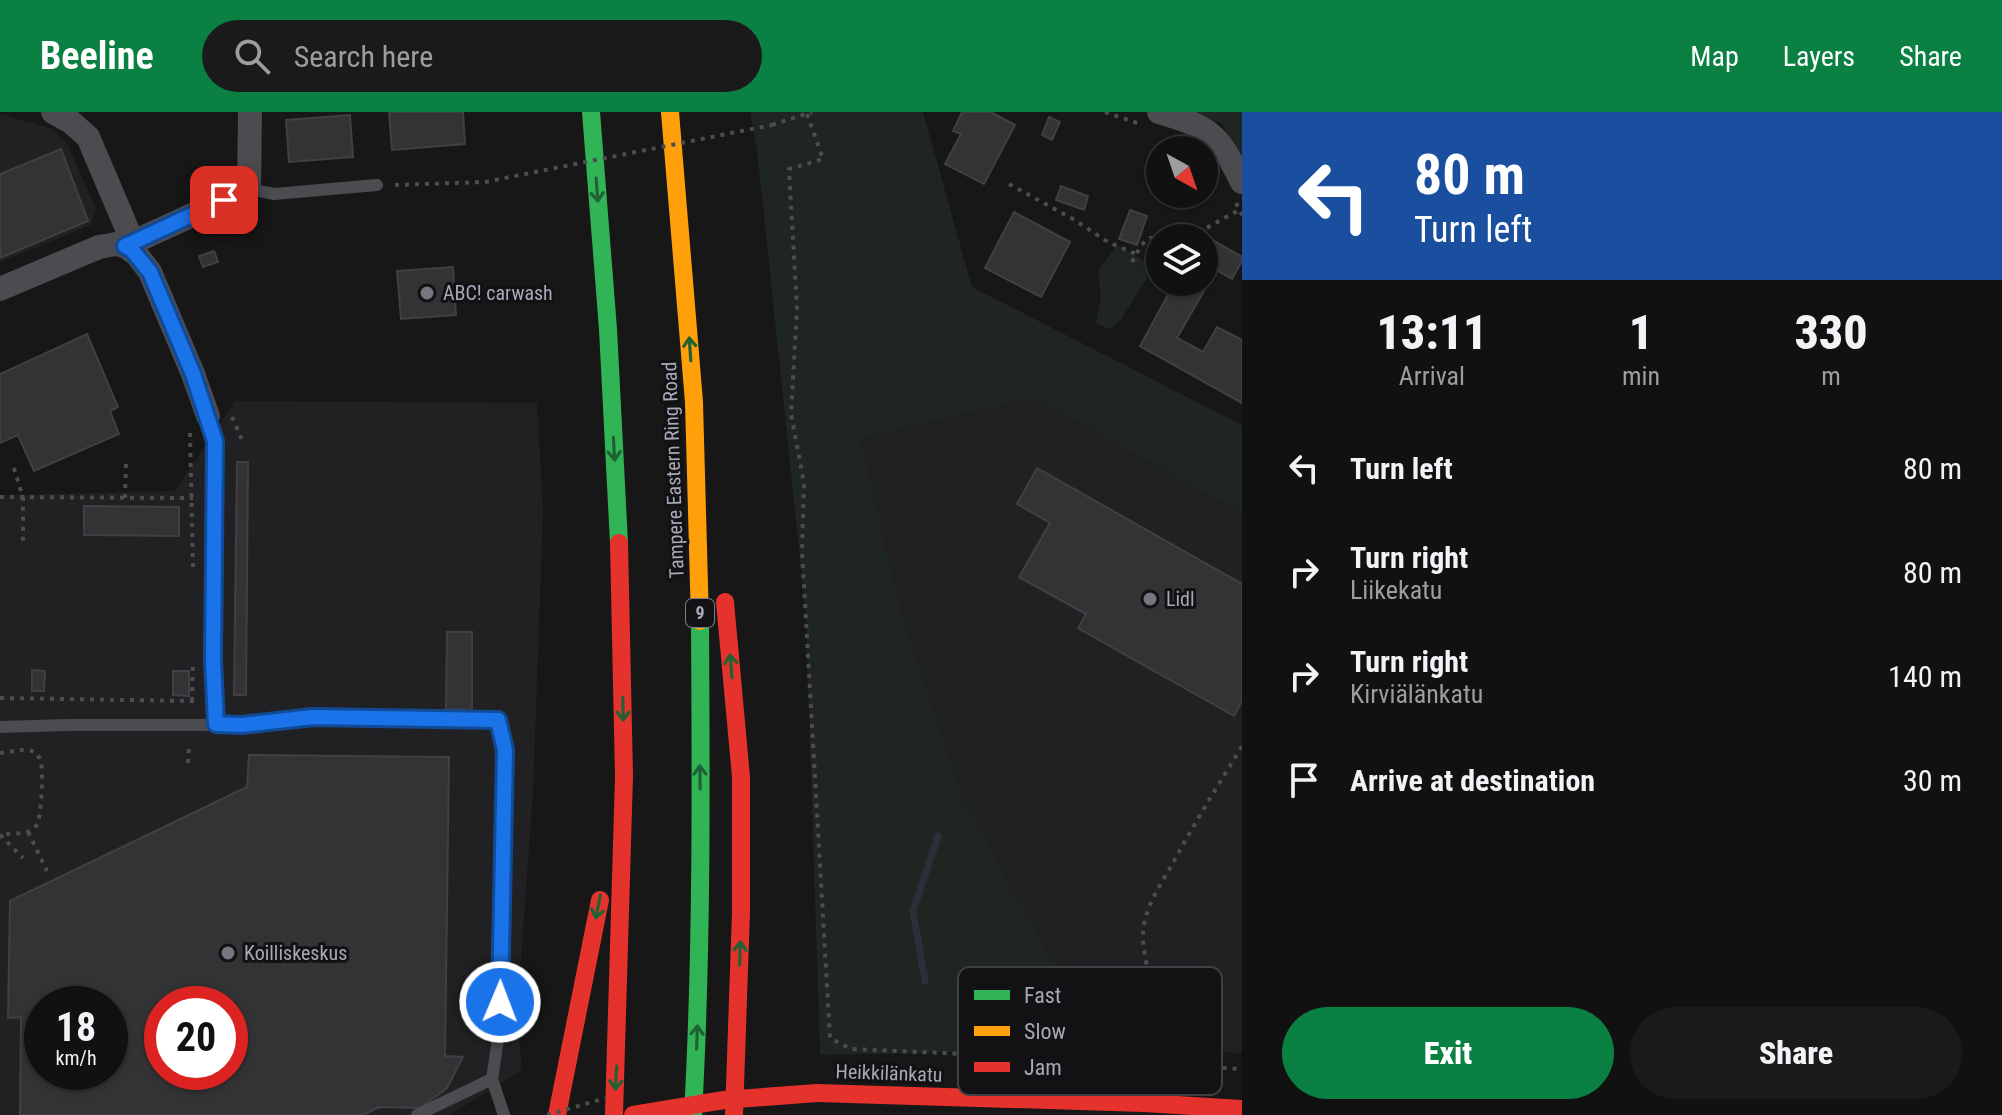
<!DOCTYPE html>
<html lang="en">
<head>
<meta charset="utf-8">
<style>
  :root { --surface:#111; --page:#1a1a1a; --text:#f1f3f6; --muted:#9c9d9f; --line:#303131; --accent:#0b8043 }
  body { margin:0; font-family:"Roboto Condensed",sans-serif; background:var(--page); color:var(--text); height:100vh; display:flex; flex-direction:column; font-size:30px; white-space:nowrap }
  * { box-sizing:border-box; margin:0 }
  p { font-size:26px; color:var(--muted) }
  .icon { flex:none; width:44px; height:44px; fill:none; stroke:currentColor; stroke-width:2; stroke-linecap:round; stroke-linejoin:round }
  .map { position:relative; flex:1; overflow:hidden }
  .sheet { display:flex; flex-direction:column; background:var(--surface); width:760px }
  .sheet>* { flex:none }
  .banner { background:#1a4fa0; color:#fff; overflow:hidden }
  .needle { width:52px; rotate:140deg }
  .tools { position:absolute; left:1146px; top:24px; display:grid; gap:16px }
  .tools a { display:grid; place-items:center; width:72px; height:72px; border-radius:50%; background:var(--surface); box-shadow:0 2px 6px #0004,0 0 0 2px var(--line); font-size:40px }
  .speed { position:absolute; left:24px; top:874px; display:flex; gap:16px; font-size:40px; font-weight:700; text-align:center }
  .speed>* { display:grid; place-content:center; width:104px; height:104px; border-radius:50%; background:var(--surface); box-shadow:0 2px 6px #0004,0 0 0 2px var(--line); line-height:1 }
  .speed small { font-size:20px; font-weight:400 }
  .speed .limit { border:12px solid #d22; background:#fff; color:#111 }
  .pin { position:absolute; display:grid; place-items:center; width:68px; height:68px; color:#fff; margin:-34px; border-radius:16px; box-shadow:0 4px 12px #0006 }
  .me { position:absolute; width:88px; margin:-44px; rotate:1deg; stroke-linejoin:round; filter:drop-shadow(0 0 6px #0008) }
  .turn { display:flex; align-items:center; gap:28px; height:168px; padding:0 40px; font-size:36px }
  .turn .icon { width:104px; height:104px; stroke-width:2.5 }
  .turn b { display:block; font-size:56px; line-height:68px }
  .eta { display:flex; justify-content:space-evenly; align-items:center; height:136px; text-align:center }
  .eta b { font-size:48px; font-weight:800; line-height:56px }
  .cta { display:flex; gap:16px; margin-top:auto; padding:16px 40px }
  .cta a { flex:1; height:92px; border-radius:48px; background:var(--accent); color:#fff; font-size:32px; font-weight:800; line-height:92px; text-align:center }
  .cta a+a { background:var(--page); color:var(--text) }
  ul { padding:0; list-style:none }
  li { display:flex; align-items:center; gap:24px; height:104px; padding:0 40px }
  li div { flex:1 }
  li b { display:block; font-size:30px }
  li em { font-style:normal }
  header { display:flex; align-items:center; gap:48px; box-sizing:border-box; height:112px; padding:0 40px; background:var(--accent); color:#fff }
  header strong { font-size:38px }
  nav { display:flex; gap:44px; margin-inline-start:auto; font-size:28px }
  .search { width:560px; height:72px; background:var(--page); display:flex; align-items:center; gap:20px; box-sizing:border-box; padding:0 28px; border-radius:44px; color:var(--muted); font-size:30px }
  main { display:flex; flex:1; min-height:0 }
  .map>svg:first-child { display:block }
  .built { fill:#212123; fill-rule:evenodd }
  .green { fill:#1f2621 }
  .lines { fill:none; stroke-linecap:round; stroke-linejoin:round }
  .stream { stroke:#2a2f38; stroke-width:7 }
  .building { fill:#333335; stroke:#403f43; stroke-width:2; fill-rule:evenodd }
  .path { stroke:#4d4d51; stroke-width:4; stroke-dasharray:4 6; stroke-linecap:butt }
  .lane { stroke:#4b4b50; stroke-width:12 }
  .street { stroke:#4b4b50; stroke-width:24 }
  .fast { stroke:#30b455; stroke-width:18 }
  .slow { stroke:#ff9f0a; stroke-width:18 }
  .jam { stroke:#e5322d; stroke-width:18 }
  .path-bridge { stroke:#4d4d51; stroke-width:4; stroke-dasharray:4 6; stroke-linecap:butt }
  .jam-bridge { stroke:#e5322d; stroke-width:18 }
  .oneway { stroke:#216234 }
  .route-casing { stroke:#114b97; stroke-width:20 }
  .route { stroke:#1a73e8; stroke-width:14 }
  .poi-dot { fill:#75767f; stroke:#121113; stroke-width:3 }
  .labels { text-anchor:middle; stroke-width:6; stroke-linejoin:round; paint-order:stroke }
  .shield { fill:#121113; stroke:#7b7b86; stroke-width:2 }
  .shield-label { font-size:18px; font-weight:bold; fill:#a8a9b7 }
  .poi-label { font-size:20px; fill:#a8a9b7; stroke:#121113; text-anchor:start }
  .street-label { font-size:20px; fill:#a8a9b7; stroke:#121113 }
  .key { fill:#121113; stroke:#3f3f44; stroke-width:2 }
  .key-label { font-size:22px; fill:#a8a9b7 }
</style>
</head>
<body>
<header>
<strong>Beeline</strong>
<div class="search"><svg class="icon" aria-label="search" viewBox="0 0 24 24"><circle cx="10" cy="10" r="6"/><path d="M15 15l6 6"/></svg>Search here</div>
<nav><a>Map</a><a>Layers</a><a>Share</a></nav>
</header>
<main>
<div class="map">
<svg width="1242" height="1003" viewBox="0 0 1242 1003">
  <rect width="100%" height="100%" fill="#171717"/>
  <path class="built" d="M0 2 50 16 67 31 96 97 91 113 0 150Z
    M1034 286 1242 402V941L1112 938 1040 827 963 685 899 490 861 327Z
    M235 289 537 291 543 400 533 680 517 903 522 958 450 1003H0V383L175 379ZM42 892H110V960H42ZM162 892H230V960H162Z"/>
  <path class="green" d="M750 0H923L972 175 1242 313V402L1034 286 861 327 899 490 963 685 1040 827 1112 938 1017 939 820 943 806 504 757 37Z
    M1189 0H1242V49L1221 11Z
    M1117 133 1154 155 1120 209 1110 217 1096 211 1101 185 1098 159Z"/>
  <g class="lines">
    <path class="stream" d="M925 869 913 799 938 724"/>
  </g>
  <path class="building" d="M389 0H463L465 32 392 38Z
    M962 0H991L1015 13 984 72 945 52 961 22 953 19Z
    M350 3 353 45 289 50 286 8Z
    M1049 5 1060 10 1052 28 1042 23Z
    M61 37 88 109 0 146V62Z
    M1061 74 1088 84 1084 98 1056 88Z
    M1130 98 1147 104 1137 133 1119 127Z
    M1014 100 1070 130 1041 185 985 156Z
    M1211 127 1242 145V149L1232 167 1216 158 1177 226 1203 240 1217 215 1242 228V291L1140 234 1175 170H1204V139Z
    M214 139 218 150 203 155 199 144Z
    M453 155 456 203 401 207 397 159Z
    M87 222 118 295 110 299 119 322 34 359 18 323 0 331V262Z
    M237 350H248L246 583H234Z
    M1037 356 1242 472V589L1234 604 1078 516 1086 502 1019 465 1050 411 1017 392Z
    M84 394 179 395V424L84 423Z
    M447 520H472V598L446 597Z
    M32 558 45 559 44 579H32Z
    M173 559H189V584L173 583Z
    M249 643 449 645 445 944 463 945 447 976 420 996 379 995 363 1003H20L21 905 8 906 10 789 247 675ZM42 892H110V960H42ZM162 892H230V960H162Z"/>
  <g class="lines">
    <path class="path" d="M1105 0 1140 12
      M807 2 823 47 789 57 797 197 791 302 804 371 802 440 830 926 851 937 964 942 992 925 997 906 1030 905
      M772 13 812 0
      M1009 72 1073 107 1108 130 1136 142
      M395 73 485 70
      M1236 91 1242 103
      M1132 150 1141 133 1150 126 1190 125 1239 98
      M232 305 242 328
      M190 321 193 456
      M14 356 23 386V431
      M0 385 193 386
      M125 386 126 350
      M0 586 192 589 191 591
      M192 589 193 549
      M0 641 22 638 34 639C38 644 39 644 41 650 43 660 42 706 36 714 29 724 12 721 0 722
      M188 651 189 631
      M28 720 47 759
      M0 723 23 746
      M973 952 1048 947 1242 957
      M1186 954C1180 946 1174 938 1169 928 1159 908 1142 844 1143 822 1144 796 1161 772 1174 749 1195 710 1219 672 1242 634"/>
    <path class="lane" d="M249 77 274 82 377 73
      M208 304 215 329 213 548 216 612
      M0 615 68 613H242L313 605 498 608 505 638 499 921 492 967 504 1003
      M417 1003 492 967"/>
    <path class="street" d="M53 0 71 10 88 25 128 119 125 134
      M1159 0C1212 16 1217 21 1242 70
      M125 134 137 143 150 160 193 262 208 304
      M0 177 99 135 116 132 125 134 249 77 250 0"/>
    <path class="fast" d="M591 0 608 217 619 431
      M693 1003C702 838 701 674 700 509"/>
    <path class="slow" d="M670 0 694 290 700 509"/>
    <path class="jam" d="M725 490 741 665V800L734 1003
      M817 981 1144 991 1242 997
      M557 1003 600 788
      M614 1003 624 664 619 431"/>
    <path class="path-bridge" d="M485 70 772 13
      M547 1003 606 986"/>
    <path class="jam-bridge" d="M633 1003 724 988 817 981"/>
  </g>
  <defs><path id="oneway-shaft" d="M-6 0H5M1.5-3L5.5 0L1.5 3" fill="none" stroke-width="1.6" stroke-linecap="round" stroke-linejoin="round" transform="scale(2)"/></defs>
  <g class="oneway">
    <use href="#oneway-shaft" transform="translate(597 78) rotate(86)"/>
    <use href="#oneway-shaft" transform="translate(690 237) rotate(-94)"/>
    <use href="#oneway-shaft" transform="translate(614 337) rotate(87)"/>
    <use href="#oneway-shaft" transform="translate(731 554) rotate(-95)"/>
    <use href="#oneway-shaft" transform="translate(623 597) rotate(89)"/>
    <use href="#oneway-shaft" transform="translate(700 665) rotate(-91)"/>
    <use href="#oneway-shaft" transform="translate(598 795) rotate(101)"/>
    <use href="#oneway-shaft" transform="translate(740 841) rotate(-88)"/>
    <use href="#oneway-shaft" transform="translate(697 925) rotate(-88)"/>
    <use href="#oneway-shaft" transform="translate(616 966) rotate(93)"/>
  </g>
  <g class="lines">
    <g class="route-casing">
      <path id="route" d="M224 88 125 134 132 138 150 160 193 262 215 329 213 548 216 612 242 613 313 605 498 608 505 638 500 890"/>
    </g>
    <use href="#route" class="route"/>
  </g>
  <g class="poi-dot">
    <circle cx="427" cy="181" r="8"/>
    <circle cx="1150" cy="487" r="8"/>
    <circle cx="228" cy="841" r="8"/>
  </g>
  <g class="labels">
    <rect class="shield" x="686" y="487" width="28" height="28" rx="6"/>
    <g class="shield-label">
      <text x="700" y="507">9</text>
    </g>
    <g class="poi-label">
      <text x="443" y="188">ABC! carwash</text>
      <text x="1166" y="494">Lidl</text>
      <text x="244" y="848">Koilliskeskus</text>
    </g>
    <g class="street-label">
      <text transform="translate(673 358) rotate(-92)" y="7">Tampere Eastern Ring Road</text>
      <text transform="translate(889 961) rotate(2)" y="7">Heikkilänkatu</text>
    </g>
  </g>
  <rect x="958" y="855" width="264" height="128" rx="12" class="key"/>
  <rect x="974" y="878" width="36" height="10" fill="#30b455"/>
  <rect x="974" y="914" width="36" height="10" fill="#ff9f0a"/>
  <rect x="974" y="950" width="36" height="10" fill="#e5322d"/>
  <g class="key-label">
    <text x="1024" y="891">Fast</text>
    <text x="1024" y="927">Slow</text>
    <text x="1024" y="963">Jam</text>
  </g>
</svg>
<div class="tools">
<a><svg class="needle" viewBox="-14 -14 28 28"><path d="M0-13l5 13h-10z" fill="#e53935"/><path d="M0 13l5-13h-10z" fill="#9c9d9f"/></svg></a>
<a><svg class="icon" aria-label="layers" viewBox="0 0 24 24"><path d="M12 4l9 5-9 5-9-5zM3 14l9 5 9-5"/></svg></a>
</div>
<div class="speed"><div>18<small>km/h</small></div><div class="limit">20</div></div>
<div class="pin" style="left:224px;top:88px;background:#d93025"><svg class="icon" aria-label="arrive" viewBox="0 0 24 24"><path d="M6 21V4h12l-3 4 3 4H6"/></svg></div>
<svg class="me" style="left:500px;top:890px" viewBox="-20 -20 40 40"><circle r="17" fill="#1a73e8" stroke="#fff" stroke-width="3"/><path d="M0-11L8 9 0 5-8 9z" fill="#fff"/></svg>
</div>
<section class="sheet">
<div class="banner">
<div class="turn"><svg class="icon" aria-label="left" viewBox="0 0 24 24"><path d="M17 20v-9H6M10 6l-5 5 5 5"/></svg><div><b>80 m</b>Turn left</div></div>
</div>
<div class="eta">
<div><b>13:11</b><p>Arrival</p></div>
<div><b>1</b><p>min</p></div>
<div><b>330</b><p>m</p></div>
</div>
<ul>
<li><svg class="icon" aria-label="left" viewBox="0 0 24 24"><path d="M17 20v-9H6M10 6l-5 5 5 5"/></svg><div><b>Turn left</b></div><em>80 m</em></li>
<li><svg class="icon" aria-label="right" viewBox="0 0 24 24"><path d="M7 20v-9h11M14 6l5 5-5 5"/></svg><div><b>Turn right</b><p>Liikekatu</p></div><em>80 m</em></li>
<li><svg class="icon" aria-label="right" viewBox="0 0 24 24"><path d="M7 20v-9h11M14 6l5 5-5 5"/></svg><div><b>Turn right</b><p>Kirviälänkatu</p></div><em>140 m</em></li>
<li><svg class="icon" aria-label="arrive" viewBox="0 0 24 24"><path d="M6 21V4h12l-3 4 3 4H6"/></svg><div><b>Arrive at destination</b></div><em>30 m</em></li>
</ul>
<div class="cta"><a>Exit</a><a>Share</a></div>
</section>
</main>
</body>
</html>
